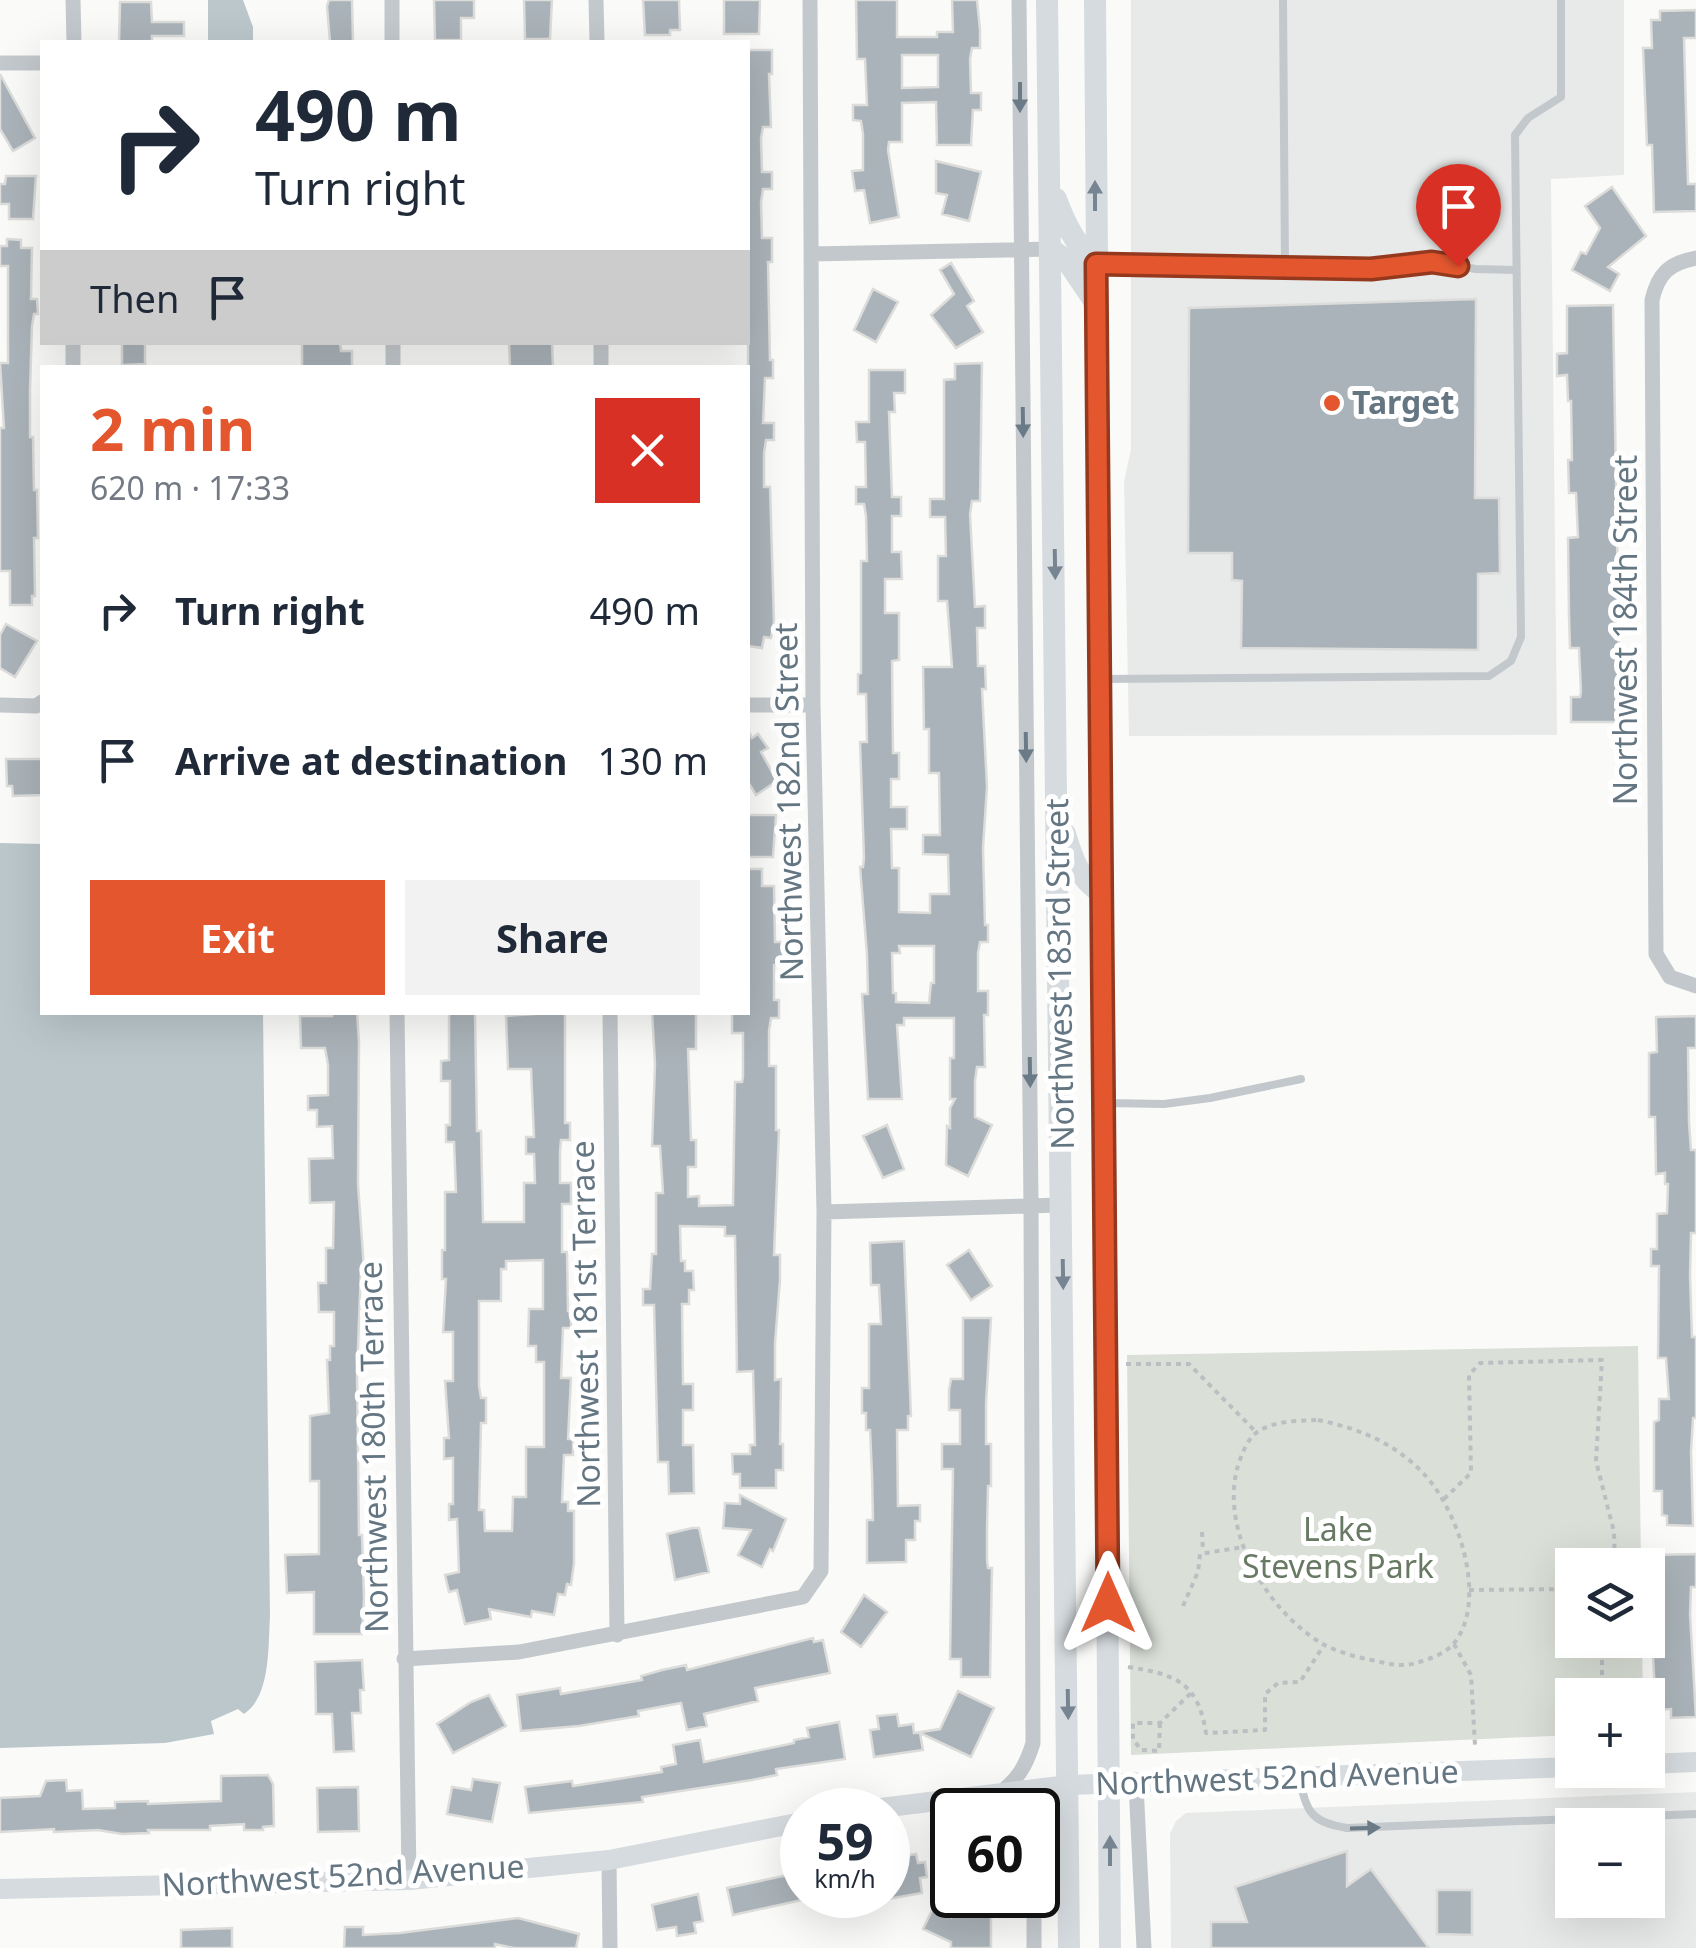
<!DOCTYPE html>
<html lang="en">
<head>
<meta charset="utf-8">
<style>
  :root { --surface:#fff; --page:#f2f2f3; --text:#1f2937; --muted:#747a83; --accent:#e4572e }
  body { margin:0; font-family:"Noto Sans",sans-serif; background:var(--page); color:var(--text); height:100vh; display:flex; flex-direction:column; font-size:38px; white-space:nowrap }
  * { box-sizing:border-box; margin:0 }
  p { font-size:32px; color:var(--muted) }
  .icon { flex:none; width:55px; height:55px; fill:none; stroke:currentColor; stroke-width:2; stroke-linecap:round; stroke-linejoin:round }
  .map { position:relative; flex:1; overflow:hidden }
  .drawer { position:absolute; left:40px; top:365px; width:710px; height:650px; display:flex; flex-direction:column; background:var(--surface); border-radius:0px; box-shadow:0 10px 40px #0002 }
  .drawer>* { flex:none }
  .hud { position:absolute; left:40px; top:40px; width:710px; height:305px; border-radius:0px; box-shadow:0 10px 40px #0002; background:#fff; color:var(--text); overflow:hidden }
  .buttons { position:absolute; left:1555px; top:1548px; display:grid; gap:20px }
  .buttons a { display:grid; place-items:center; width:110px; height:110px; border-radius:0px; background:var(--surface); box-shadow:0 10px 40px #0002; font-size:50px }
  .speed { position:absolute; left:780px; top:1788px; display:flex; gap:20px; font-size:50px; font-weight:700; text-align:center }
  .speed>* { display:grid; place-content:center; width:130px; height:130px; border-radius:50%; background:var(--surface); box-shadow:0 10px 40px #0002; line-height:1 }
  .speed small { font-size:25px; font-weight:400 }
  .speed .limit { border:5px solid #111; border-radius:15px; background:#fff; color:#111 }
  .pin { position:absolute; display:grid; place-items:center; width:85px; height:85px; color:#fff; margin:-102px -42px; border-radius:50% 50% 50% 0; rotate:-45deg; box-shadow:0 0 10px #0007 }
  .pin .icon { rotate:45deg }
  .me { position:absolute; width:110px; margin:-55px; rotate:0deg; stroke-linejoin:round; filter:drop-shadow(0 0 8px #0008) }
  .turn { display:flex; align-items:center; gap:35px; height:210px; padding:0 50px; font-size:45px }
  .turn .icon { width:130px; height:130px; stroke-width:2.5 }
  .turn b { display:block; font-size:70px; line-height:85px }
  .then { display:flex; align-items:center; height:95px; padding:0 50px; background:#0003; gap:20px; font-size:38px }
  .round { display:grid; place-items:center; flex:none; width:105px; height:105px; border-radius:0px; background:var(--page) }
  .summary { display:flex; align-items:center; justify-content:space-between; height:170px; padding:0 50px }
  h1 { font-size:60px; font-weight:700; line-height:75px; color:var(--accent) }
  .button { display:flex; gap:20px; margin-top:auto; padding:20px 50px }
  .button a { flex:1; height:115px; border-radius:0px; background:var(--accent); color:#fff; font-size:40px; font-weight:700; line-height:115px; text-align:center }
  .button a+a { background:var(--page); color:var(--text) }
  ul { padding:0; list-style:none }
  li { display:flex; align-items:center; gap:30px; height:150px; padding:0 50px }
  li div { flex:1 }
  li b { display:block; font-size:38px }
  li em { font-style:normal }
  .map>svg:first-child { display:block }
  .built { fill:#e8e9e9; fill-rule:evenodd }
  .green { fill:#dadfd7 }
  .water { fill:#bbc7cb }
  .building { fill:#aab3b9; stroke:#dcdcda; stroke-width:2.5; fill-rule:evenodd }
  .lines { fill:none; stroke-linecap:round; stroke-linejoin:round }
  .path { stroke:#bbbfc2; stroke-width:4; stroke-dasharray:5 5; stroke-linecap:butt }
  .lane { stroke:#c3c8cc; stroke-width:8 }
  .street { stroke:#c3c8cc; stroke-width:15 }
  .secondary { stroke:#d6dbdf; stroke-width:20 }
  .primary { stroke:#d6dbdf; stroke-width:22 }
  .oneway { fill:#6a7a87 }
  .oneway2 { fill:#768591 }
  .route-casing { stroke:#94391e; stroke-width:25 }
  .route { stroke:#e4572e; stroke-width:18 }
  .poi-dot { fill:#e4572e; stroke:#fff; stroke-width:4 }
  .labels { text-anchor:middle; stroke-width:10; stroke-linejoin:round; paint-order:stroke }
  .poi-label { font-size:32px; font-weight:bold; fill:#657683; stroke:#fff; text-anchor:start }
  .street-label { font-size:32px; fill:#657683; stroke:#fff }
  .park-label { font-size:32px; fill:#687a64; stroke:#fff }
</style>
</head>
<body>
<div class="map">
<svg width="1696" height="1948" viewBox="0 0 1696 1948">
  <rect width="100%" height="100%" fill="#fafaf8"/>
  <path class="built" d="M1131 0H1624V175L1551 179 1557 735 1129 736 1124 482 1131 449Z
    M1696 1792V1948H1171L1170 1834 1176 1821 1186 1813ZM1572 1825H1648V1900H1572Z"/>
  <path class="green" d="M1638 1346 1641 1565H1572V1640H1642L1643 1695H1572V1735L1131 1755 1127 1355Z"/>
  <path class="water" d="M208 0H243L253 27V42H208Z
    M0 843 42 844V1012L263 1013 270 1616C268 1646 271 1696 244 1714L238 1709 211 1721 214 1734 165 1743 0 1748Z"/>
  <path class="building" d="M329 0H352L353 42H330L327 6Z
    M434 0H474V18H461V40H435Z
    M524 0H552L550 39H525Z
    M643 0H679L680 30H670V35H645Z
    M724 0H760L759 34H724Z
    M856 0H897V37H937V32H953L952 0H977L980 30V48H972L970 59 971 93H981V110H973L971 145H937L936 102 902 103V142H889L888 150 899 217 870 223 864 190 855 191 852 171 863 170V134L861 121 853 120V105H867L865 59H857ZM902 55H938V87L902 88Z
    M120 2H151L152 22H184V36H152V42H119Z
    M1696 10V38H1684L1688 184H1696V211L1654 212 1652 145H1647L1643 48H1652L1651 20H1660V11Z
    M748 50H772V74H769L771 127H763L761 138 762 172H772V189H763L761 202 762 238H772V262H768L770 360H773V378H765L763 423H774V440H766L764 453V487H770L774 622 771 638 764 637 762 648 748 646Z
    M0 74 35 138 13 151 0 129Z
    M936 161 981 172 969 221 942 214 947 195 936 193Z
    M6 176H36L33 219H9V204H0V184H5Z
    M1612 187 1646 236 1608 267 1619 274 1610 291 1572 270 1581 252 1586 254 1600 228 1585 206Z
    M7 239 21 240V248H32L31 299H37L38 314H34L32 326 30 390V437H33L34 490H37L38 538H34L35 596H32V605H10V571H0V428H4L0 363H8V266H0V246H7Z
    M951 263 974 301 967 306 983 332 956 348 931 315 954 294 940 270Z
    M873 289 898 302 876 342 854 330Z
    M1476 299 1475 498H1499L1500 573 1478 574V650L1241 648 1242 581 1232 580V553H1188L1189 308Z
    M1613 305 1620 711 1618 722H1571V697H1580L1581 692 1579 648H1570L1569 615 1568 538 1578 537 1576 493H1569L1568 460H1572L1571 401H1568L1567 375 1557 376V354L1567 353V306Z
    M122 342H145V364L122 365Z
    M302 342H340L341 351H352V368H302Z
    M509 342H552L553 368H510Z
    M982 363 980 501H972L970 514 975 607 985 606V628H977L978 666H985L986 689H982L987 787 983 848 985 925H988V942H980L978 953V991H988V1015H984L985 1067H977L975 1081V1117L992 1125 968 1176 946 1165 947 1126 950 1128V1108L955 1099H950V1058H954V1018H904V1025H897L902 1099H868L862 994H868L867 955 860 867H863L864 858 860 742H867L866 694H858V674L861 673V561H867L866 516 864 504H856V487H866L865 442H857L856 422H869V370H905V393H894L895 412H889L892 497H901V516H892V552H901L902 579H885V613H899V660L892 661 893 753H899V779H891V807H907V829H891L892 868H899V912L930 913V894H949L948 855 923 854V835H940L939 773H929V729H924L923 667H952L947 601H938V556H946L945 517H930V499H944V380L955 379V364ZM899 946H934V983H931L929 1003 896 1002V993H893L892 953H900Z
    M6 624 37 641 15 677 0 668V635Z
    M748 730 752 738 758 734 768 748 761 752 777 781 756 795 748 782Z
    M6 759H42V795L13 796 12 786H7Z
    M748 815H776L773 857H749Z
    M748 869H762V886H774L775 942H785V965H774V1000H779V1018H771L769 1031V1066H776V1130H779L774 1255H780V1280L775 1343V1380L781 1379 780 1444H783V1470H776V1488H740V1474H733L732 1454H750V1445H755L753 1371 737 1372 735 1236H725V1227L680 1226 681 1261H685V1271H693L694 1290H689V1304H682L683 1384H693V1410H683V1445H693L694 1493 669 1494 668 1462H658L654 1305H643V1289H650L652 1254H656V1193H663L660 1146H652L655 1064 652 1012H696V1049H688L691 1140H696V1167H688V1197L699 1196V1206L733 1205 735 1082H742L743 1077V1033H732V1013L748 1012Z
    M332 1012H357L359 1042 358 1184 364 1269H361L357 1373 359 1535H362L364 1598 362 1634H314V1592L287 1593 285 1555 319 1554V1481H310V1416L329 1413 327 1360H330V1346H334V1312H319L318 1283H326V1248H333L334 1202 310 1203 309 1159 333 1158 332 1126 317 1127V1110H308V1096L328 1095V1065L325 1048H301L300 1016H332Z
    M449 1012H475L477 1131H481L483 1222H524V1183H535L534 1154H526V1137H534L531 1069H508L506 1016 565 1012V1123H570V1140H561L560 1151V1183H571V1204H562V1252H567L568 1311H571V1328H563L561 1378H571L568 1439H573V1455H564L562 1502H568V1511H574V1564L571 1585 567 1584 565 1595 558 1594 554 1615 532 1611 531 1617 489 1609 491 1619 465 1624 457 1590 449 1592 445 1575 459 1572 457 1519 449 1520V1504H453V1458L444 1459V1438H449L445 1381H453V1332H443L446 1279H442V1250H445V1192H456L454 1142H446V1125H450V1081H441V1061L449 1060ZM543 1260V1309H529L528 1346H536V1362H544V1447H526V1497H513L512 1531H485L484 1510H479L481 1423H486V1398H481L479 1386V1301H501V1269H506V1261Z
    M1696 1016V1048H1688L1689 1122 1691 1150H1696V1233H1691L1690 1275 1692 1337H1696V1418H1693L1691 1452 1693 1526 1667 1525V1516L1662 1515V1491H1654V1422L1659 1420V1399H1669L1666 1358H1658L1659 1266H1651V1249H1657V1214L1667 1213 1668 1184H1665V1173L1656 1174 1655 1117H1649V1053L1657 1052 1656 1017Z
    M887 1125 904 1169 883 1178 863 1136Z
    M904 1241 911 1416H908V1430H897L898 1506 920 1505V1521H915V1540H906V1562L867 1563V1520H873L872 1474 870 1430H866V1413H862V1388H869V1324H881L879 1285H871L870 1243Z
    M969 1250 992 1286 971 1300 947 1265Z
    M963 1318H991L986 1404V1444H991V1486H988L987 1530V1560L988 1568H992L990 1677H961V1659H950L953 1469H942V1444H960V1410H949V1390L951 1379H963Z
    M740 1495 786 1519 773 1551 770 1549 762 1567 738 1555 751 1530 723 1528 725 1503 740 1504Z
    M692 1528H699L709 1572 675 1580 667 1534Z
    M1696 1554V1587H1691L1690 1614 1696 1717 1671 1718V1709L1660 1710V1692H1655L1653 1657H1660L1654 1555Z
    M864 1595 887 1612 861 1647 841 1632Z
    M813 1638 814 1642 823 1640 830 1673 755 1688 758 1701 704 1714 707 1726 687 1730 681 1703 638 1711 639 1716 579 1726 521 1731 517 1695 560 1688 561 1694 642 1680 641 1676 662 1670 686 1665 687 1670Z
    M362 1660 364 1690H360L361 1713H352L354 1751 334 1752 332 1714H316L315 1662Z
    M958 1691 994 1708 971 1757 920 1733 923 1750 874 1757 870 1730 879 1729 877 1716 897 1714 899 1726 913 1724 914 1733 940 1729Z
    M489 1695 506 1726 453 1753 437 1724 471 1702Z
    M839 1722 845 1759 776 1769 777 1775 752 1780 642 1797 643 1802 529 1813 525 1787 572 1781 573 1786 662 1772 661 1767 676 1764 673 1745 700 1740 704 1762 794 1743V1740L809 1737 807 1728Z
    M268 1775 273 1784 274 1826 263 1827V1830H244V1824L210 1826V1830H148L149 1833 122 1834 98 1830 54 1832V1829L0 1832V1798L40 1796 46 1781 66 1780 67 1791 82 1790 83 1809 115 1808V1802L148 1801V1804L221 1801V1776Z
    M473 1779 500 1783 492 1822 447 1814 452 1787 471 1790Z
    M358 1787 359 1831 318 1832 317 1788Z
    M1347 1851V1886L1371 1869 1429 1948H1211V1922H1247L1235 1887Z
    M916 1854 918 1863 925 1862 927 1877 920 1878 922 1893 888 1899V1859Z
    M802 1872V1900L733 1915 727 1888Z
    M1437 1890H1472V1935L1437 1934Z
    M698 1894 703 1921 694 1923 696 1933 677 1936 676 1927 657 1930 652 1905Z
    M991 1907V1948H951V1942L923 1929 933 1908 951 1917V1908Z
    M518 1918 579 1934 576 1948H514L495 1944V1948H344L345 1927H363V1935L400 1933Z
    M232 1928V1948H181V1930Z"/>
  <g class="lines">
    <path class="path" d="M1126 1364H1189L1256 1432
      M1318 1420C1358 1428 1395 1443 1424 1474 1458 1510 1488 1598 1455 1642 1446 1654 1429 1659 1416 1663 1400 1668 1387 1663 1371 1660 1355 1657 1335 1651 1321 1643 1267 1610 1221 1533 1237 1469 1241 1456 1247 1438 1259 1431 1277 1420 1298 1421 1318 1420Z
      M1444 1499 1471 1473 1469 1375 1480 1363 1602 1360 1596 1461 1614 1532 1615 1565
      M1202 1532 1203 1551
      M1469 1590 1572 1589
      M1183 1606 1198 1572 1200 1554 1243 1547
      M1454 1644 1471 1675 1475 1745
      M1128 1667C1175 1674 1198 1682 1206 1733L1265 1730V1694L1278 1683 1300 1682 1324 1645
      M1602 1695V1640
      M1160 1723 1159 1751 1141 1750 1133 1739V1723H1160L1192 1692"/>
    <path class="lane" d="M1283 0 1285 268
      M1101 265 1371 269 1432 262 1476 269 1515 270
      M1101 679 1489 676 1511 661 1521 637 1515 135 1528 118 1561 97V0
      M1105 1103 1164 1104 1210 1098 1301 1079
      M1299 1777C1307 1812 1310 1822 1347 1828L1696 1814"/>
    <path class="street" d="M73 0 74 42
      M392 0V42
      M596 0 597 42
      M0 63H42
      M811 254 1051 249
      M1696 258C1669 263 1658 274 1652 300L1656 954 1670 977 1696 986
      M393 342V368
      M601 342V368
      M73 368V342
      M0 705 36 706 42 702
      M748 705H813
      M397 1012 409 1880
      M610 1012 617 1635
      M824 1212 1062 1205
      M404 1659 519 1652 803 1597 821 1571 824 1212 813 705 810 0
      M1136 1784 1144 1948
      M1033 1792V1810
      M999 1794C1018 1779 1026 1766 1033 1743L1031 1206 1019 0
      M609 1860 610 1948
      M1034 1895V1948"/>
    <path class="secondary" d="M1648 1764 1696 1762
      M864 1810 1068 1785 1572 1767
      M0 1889 409 1880 609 1860 802 1822"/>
    <path class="primary" d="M1047 0 1069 1948
      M1095 0 1110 1948
      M1056 199C1065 224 1076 245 1096 265
      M1051 249 1068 262 1095 302
      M1065 834C1073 860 1078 878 1103 894"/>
  </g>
  <defs><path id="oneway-solid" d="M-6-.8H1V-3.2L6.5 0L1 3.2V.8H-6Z" transform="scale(2.5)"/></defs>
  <g class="oneway">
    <use href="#oneway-solid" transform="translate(1020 97) rotate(90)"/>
    <use href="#oneway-solid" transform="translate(1023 422) rotate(89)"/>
    <use href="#oneway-solid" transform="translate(1026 747) rotate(89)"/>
    <use href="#oneway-solid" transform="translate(1030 1072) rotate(89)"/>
    <use href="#oneway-solid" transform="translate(1365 1828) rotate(-2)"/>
  </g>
  <g class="oneway2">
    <use href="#oneway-solid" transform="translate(1095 196) rotate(-90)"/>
    <use href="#oneway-solid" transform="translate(1055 564) rotate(89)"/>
    <use href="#oneway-solid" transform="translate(1063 1274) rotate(89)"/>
    <use href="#oneway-solid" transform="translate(1068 1704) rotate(89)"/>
    <use href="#oneway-solid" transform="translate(1110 1851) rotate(-90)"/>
  </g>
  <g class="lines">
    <g class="route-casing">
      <path id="route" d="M1108 1603 1096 264 1371 269 1432 262 1458 266"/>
    </g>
    <use href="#route" class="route"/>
  </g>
  <circle class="poi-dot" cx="1332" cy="403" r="10"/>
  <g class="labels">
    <g class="poi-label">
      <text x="1352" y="414">Target</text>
    </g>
    <g class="street-label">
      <text transform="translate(1626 630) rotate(-90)" y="11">Northwest 184th Street</text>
      <text transform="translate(789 802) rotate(-91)" y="11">Northwest 182nd Street</text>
      <text transform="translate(1060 974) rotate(-91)" y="11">Northwest 183rd Street</text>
      <text transform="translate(586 1324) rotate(-91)" y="11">Northwest 181st Terrace</text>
      <text transform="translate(374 1447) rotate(-91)" y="11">Northwest 180th Terrace</text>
      <text transform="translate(1277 1778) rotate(-2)" y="11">Northwest 52nd Avenue</text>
      <text transform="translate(343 1876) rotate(-3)" y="11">Northwest 52nd Avenue</text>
    </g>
    <g class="park-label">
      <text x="1338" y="1541">Lake<tspan x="1338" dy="37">Stevens Park</tspan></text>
    </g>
  </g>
</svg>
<div class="buttons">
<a><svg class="icon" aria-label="layers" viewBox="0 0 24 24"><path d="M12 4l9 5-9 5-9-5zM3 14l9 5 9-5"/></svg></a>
<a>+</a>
<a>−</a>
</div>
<div class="speed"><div>59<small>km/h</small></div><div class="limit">60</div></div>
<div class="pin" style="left:1458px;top:266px;background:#d93025"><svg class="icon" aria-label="arrive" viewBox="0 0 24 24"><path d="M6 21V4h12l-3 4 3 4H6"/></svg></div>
<svg class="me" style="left:1108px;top:1603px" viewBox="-20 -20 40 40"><path d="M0-17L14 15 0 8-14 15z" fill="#e4572e" stroke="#fff" stroke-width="4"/></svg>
<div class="hud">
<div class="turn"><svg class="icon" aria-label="right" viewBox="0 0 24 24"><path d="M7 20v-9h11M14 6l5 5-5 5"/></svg><div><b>490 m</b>Turn right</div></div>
<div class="then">Then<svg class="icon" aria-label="arrive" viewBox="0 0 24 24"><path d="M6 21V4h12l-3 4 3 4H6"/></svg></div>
</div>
<section class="drawer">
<div class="summary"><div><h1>2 min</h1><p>620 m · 17:33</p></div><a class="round" style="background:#d93025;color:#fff"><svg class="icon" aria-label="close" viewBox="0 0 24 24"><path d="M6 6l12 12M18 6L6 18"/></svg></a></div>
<ul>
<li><svg class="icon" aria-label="right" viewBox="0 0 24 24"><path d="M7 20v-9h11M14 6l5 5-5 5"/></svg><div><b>Turn right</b></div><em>490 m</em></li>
<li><svg class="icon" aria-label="arrive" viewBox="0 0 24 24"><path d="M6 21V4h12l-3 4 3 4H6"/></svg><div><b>Arrive at destination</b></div><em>130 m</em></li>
</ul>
<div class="button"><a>Exit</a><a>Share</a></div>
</section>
</div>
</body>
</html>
